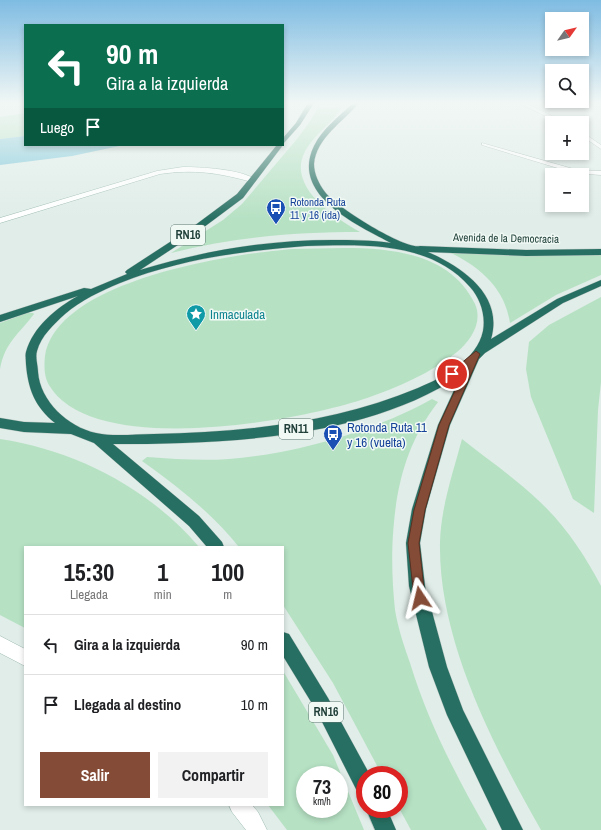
<!DOCTYPE html>
<html lang="es">
<head>
<meta charset="utf-8">
<style>
  :root { --surface:#fff; --page:#f2f2f2; --text:#202124; --muted:#757577; --line:#e0e0e0; --accent:#844b36 }
  body { margin:0; font-family:"Archivo Narrow",sans-serif; background:var(--page); color:var(--text); height:100vh; display:flex; flex-direction:column; font-size:15px; white-space:nowrap }
  * { box-sizing:border-box; margin:0 }
  p { font-size:13px; color:var(--muted) }
  .icon { flex:none; width:22px; height:22px; fill:none; stroke:currentColor; stroke-width:2; stroke-linecap:round; stroke-linejoin:round }
  .map { position:relative; flex:1; overflow:hidden }
  .side { position:absolute; left:24px; top:546px; width:260px; height:260px; display:flex; flex-direction:column; background:var(--surface); border-radius:0px; box-shadow:0 2px 6px #0003 }
  .side>* { flex:none }
  .hud { position:absolute; left:24px; top:24px; width:260px; height:122px; border-radius:0px; box-shadow:0 2px 6px #0003; background:#0b6e4f; color:#fff; overflow:hidden }
  .needle { width:26px; rotate:56deg }
  .buttons { position:absolute; left:545px; top:12px; display:grid; gap:8px }
  .buttons a { display:grid; place-items:center; width:44px; height:44px; border-radius:0px; background:var(--surface); box-shadow:0 2px 6px #0003; font-size:20px }
  .speed { position:absolute; left:296px; top:766px; display:flex; gap:8px; font-size:20px; font-weight:700; text-align:center }
  .speed>* { display:grid; place-content:center; width:52px; height:52px; border-radius:50%; background:var(--surface); box-shadow:0 2px 6px #0003; line-height:1 }
  .speed small { font-size:10px; font-weight:400 }
  .speed .limit { border:6px solid #d22; background:#fff; color:#111 }
  .pin { position:absolute; display:grid; place-items:center; width:34px; height:34px; color:#fff; margin:-17px; border:2px solid #fff; border-radius:50%; box-shadow:0 1px 4px #0007 }
  .me { position:absolute; width:44px; margin:-22px; rotate:350deg; stroke-linejoin:round; filter:drop-shadow(0 0 3px #0008) }
  .turn { display:flex; align-items:center; gap:14px; height:84px; padding:0 16px; font-size:18px }
  .turn .icon { width:52px; height:52px; stroke-width:2.5 }
  .turn b { display:block; font-size:28px; line-height:34px }
  .then { display:flex; align-items:center; height:38px; padding:0 16px; background:#0003; gap:8px; font-size:15px }
  .eta { display:flex; justify-content:space-evenly; align-items:center; height:68px; text-align:center }
  .eta b { font-size:24px; font-weight:700; line-height:28px }
  .primary-button { display:flex; gap:8px; margin-top:auto; padding:8px 16px }
  .primary-button a { flex:1; height:46px; border-radius:0px; background:var(--accent); color:#fff; font-size:16px; font-weight:700; line-height:46px; text-align:center }
  .primary-button a+a { background:var(--page); color:var(--text) }
  ul { padding:0; list-style:none }
  li { display:flex; align-items:center; gap:12px; height:60px; padding:0 16px; border-top:1px solid var(--line) }
  li div { flex:1 }
  li b { display:block; font-size:15px }
  li em { font-style:normal }
  .map>svg:first-child { display:block }
  .green { fill:#b6e1c3; fill-rule:evenodd }
  .water { fill:#82c8d9 }
  .lines { fill:none; stroke-linecap:round; stroke-linejoin:round }
  .lane-casing { stroke:#a2b5b0; stroke-width:1 }
  .street-casing { stroke:#a2b5b0; stroke-width:1 }
  .secondary-casing { stroke:#9dbab1; stroke-width:1 }
  .highway-casing { stroke:#c0c9c7; stroke-width:1 }
  .lane { fill:#fff; fill-rule:evenodd }
  .street { fill:#fff; fill-rule:evenodd }
  .secondary { fill:#fff; fill-rule:evenodd }
  .highway { fill:#276f62; fill-rule:evenodd }
  .route { fill:#844b36; stroke:#563123 }
  .labels { text-anchor:middle; stroke-width:3; stroke-linejoin:round; paint-order:stroke }
  .far-transit-label { font-size:11px; fill:#164399; stroke:#f1f9f5; text-anchor:start }
  .far-street-label { font-size:11px; fill:#1f3f38; stroke:#f1f9f5 }
  .shield { fill:#f1f9f5; stroke:#5e7771; stroke-width:1 }
  .shield-label { font-size:12px; font-weight:bold; fill:#1f3f38 }
  .culture-label { font-size:13px; fill:#0d838f; stroke:#f1f9f5; text-anchor:start }
  .transit-label { font-size:13px; fill:#164399; stroke:#f1f9f5; text-anchor:start }
</style>
</head>
<body>
<div class="map">
<svg width="601" height="830" viewBox="0 0 601 830">
  <rect width="100%" height="100%" fill="#e0ede8"/>
  <path class="green" d="M320 103H345C336 119 319 131 309 145 281 183 332 216 360 232 295 232 234 237 171 253L223 220 242 204 297 139 311 120Z
    M25 113V136L0 139V117Z
    M293 249C354 248 443 238 475 304 483 322 471 340 457 352 431 373 398 387 367 398 301 421 92 459 49 385 44 377 44 365 45 356 57 280 231 254 293 249Z
    M449 252 524 256 601 254V275L556 295 510 323C505 288 479 266 449 252Z
    M601 297V382L598 410 594 513 573 499 531 397 526 369 529 342 549 325Z
    M27 313H33L34 314C19 334 5 342 0 369V323Z
    M432 399 438 402C410 438 398 478 394 522 391 552 392 581 395 610 398 628 404 646 410 663 428 722 456 776 487 830H411L399 808V775H382L333 683 283 605V547H239C212 513 177 486 142 461L147 457C174 459 202 461 229 459 295 454 375 431 432 399Z
    M0 439C75 450 150 489 199 547H25V628L0 615Z
    M462 439C487 459 515 478 538 500 565 525 584 554 601 586V830H541C494 747 438 640 440 542 441 507 453 473 462 439Z
    M283 671 333 755 364 830H287L268 805H283ZM305 775H339V809H305Z"/>
  <path class="water" d="M25 136V145H124L72 156 0 165V139Z"/>
  <g class="lines">
    <g class="lane-casing">
      <path id="lane" d="M519 103H525L567 123H560Z
        M582 132 601 145V149L582 136Z"/>
    </g>
    <g class="street-casing">
      <path id="street" d="M482 143 577 170 601 171V175L574 173 482 145Z"/>
    </g>
    <g class="secondary-casing">
      <path id="secondary" d="M183 167C200 167 242 169 256 180L252 182C219 173 195 169 160 174L0 223V218L157 171Z
        M0 636 25 649V666L0 653Z
        M229 805H252L258 812 267 830H246L232 812Z"/>
    </g>
    <g class="highway-casing">
      <path id="highway" d="M308 103H314L300 125 283 144V138L296 123Z
        M353 103H359C344 121 316 138 314 164 314 174 319 184 325 192 336 207 405 250 420 246L526 250 601 249V255L526 256 428 252C462 267 504 295 491 339L557 299 601 280V286L563 303 485 353 479 359 450 425 426 509 420 543 425 586 447 667 463 710 523 830H502L447 715 429 667 409 586 406 543 412 509 438 425 461 375C366 439 224 444 113 444L199 516 222 542 224 547H207L189 526 94 443 71 434 24 432 0 428V418L24 422 55 423C35 407 28 389 26 364 26 360 25 355 26 352 33 327 56 308 78 296L0 322V315L84 288 91 289 127 274 125 272 127 270 190 229 237 194 277 145H283L243 198 196 233 140 270C203 251 266 240 333 240 352 240 372 240 391 243 357 225 290 195 314 146 322 129 340 116 353 103ZM306 246C361 245 429 240 470 287 480 298 486 315 483 331 477 360 444 377 418 388 334 423 245 432 154 434 136 434 114 437 96 433 68 427 40 401 38 372 38 366 35 357 37 351 41 336 54 324 65 314 81 300 101 291 120 283 180 259 242 251 306 246Z
        M283 632 289 634 328 698 370 775H365V796L358 793 316 710 283 656Z
        M366 809H387L396 830H375Z"/>
    </g>
    <use href="#lane" class="lane"/>
    <use href="#street" class="street"/>
    <use href="#secondary" class="secondary"/>
    <use href="#highway" class="highway"/>
  </g>
  <linearGradient id="sky" x2="0" y2="1"><stop stop-color="#7fbce2"/><stop offset="0.47" stop-color="#f1f7f5"/><stop offset="1" stop-color="#f1f7f5" stop-opacity="0"/></linearGradient>
  <rect width="601" height="219" fill="url(#sky)"/>
  <path class="route" d="M476 351 480 354 449 425 425 510 419 543 425 598 424 602 420 604 415 602 414 598 408 543 414 510 439 425 466 367 455 376H450L448 374Z"/>
  <defs>
    <g id="bus-pin" transform="scale(1)"><path d="M0 17L-7.5 6A9.5 9.5 0 1 1 7.5 6Z" fill="#1a4fb4" stroke="#f1f9f5"/><path d="M-5-6H5V4H4V6H2V4H-2V6H-4V4H-5ZM-3.5-4V0h7V-4ZM-3.5 1.2v1.5H-2V1.2ZM2 1.2v1.5H3.5V1.2Z" fill="#fff"/></g>
    <g id="sight-pin" transform="scale(1)"><path d="M0 17L-7.5 6A9.5 9.5 0 1 1 7.5 6Z" fill="#0f9aa8" stroke="#f1f9f5"/><path d="M0-6L1.8-2.2L6-1.7L2.9 1.2L3.7 5.4L0 3.3L-3.7 5.4L-2.9 1.2L-6-1.7L-1.8-2.2Z" fill="#fff"/></g>
  </defs>
  <g fill-rule="evenodd">
    <use href="#bus-pin" x="276" y="208"/>
    <use href="#sight-pin" x="196" y="314"/>
    <use href="#bus-pin" x="333" y="434"/>
  </g>
  <g class="labels">
    <g class="far-transit-label">
      <text x="290" y="206">Rotonda Ruta<tspan x="290" dy="13">11 y 16 (ida)</tspan></text>
    </g>
    <g class="far-street-label">
      <text transform="translate(506 238) rotate(1)" y="4">Avenida de la Democracia</text>
    </g>
    <g class="shield">
      <rect x="171" y="225" width="34" height="20" rx="3"/>
      <rect x="279" y="419" width="34" height="20" rx="3"/>
      <rect x="309" y="702" width="34" height="20" rx="3"/>
    </g>
    <g class="shield-label">
      <text x="188" y="239">RN16</text>
      <text x="296" y="433">RN11</text>
      <text x="326" y="716">RN16</text>
    </g>
    <g class="culture-label">
      <text x="210" y="319">Inmaculada</text>
    </g>
    <g class="transit-label">
      <text x="347" y="432">Rotonda Ruta 11<tspan x="347" dy="15">y 16 (vuelta)</tspan></text>
    </g>
  </g>
</svg>
<div class="buttons">
<a><svg class="needle" viewBox="-14 -14 28 28"><path d="M0-13l5 13h-10z" fill="#e53935"/><path d="M0 13l5-13h-10z" fill="#757577"/></svg></a>
<a><svg class="icon" aria-label="search" viewBox="0 0 24 24"><circle cx="10" cy="10" r="6"/><path d="M15 15l6 6"/></svg></a>
<a>+</a>
<a>−</a>
</div>
<div class="speed"><div>73<small>km/h</small></div><div class="limit">80</div></div>
<div class="pin" style="left:452px;top:374px;background:#d93025"><svg class="icon" aria-label="arrive" viewBox="0 0 24 24"><path d="M6 21V4h12l-3 4 3 4H6"/></svg></div>
<svg class="me" style="left:420px;top:598px" viewBox="-20 -20 40 40"><path d="M0-17L14 15 0 8-14 15z" fill="#844b36" stroke="#fff" stroke-width="4"/></svg>
<div class="hud">
<div class="turn"><svg class="icon" aria-label="left" viewBox="0 0 24 24"><path d="M17 20v-9H6M10 6l-5 5 5 5"/></svg><div><b>90 m</b>Gira a la izquierda</div></div>
<div class="then">Luego<svg class="icon" aria-label="arrive" viewBox="0 0 24 24"><path d="M6 21V4h12l-3 4 3 4H6"/></svg></div>
</div>
<section class="side">
<div class="eta">
<div><b>15:30</b><p>Llegada</p></div>
<div><b>1</b><p>min</p></div>
<div><b>100</b><p>m</p></div>
</div>
<ul>
<li><svg class="icon" aria-label="left" viewBox="0 0 24 24"><path d="M17 20v-9H6M10 6l-5 5 5 5"/></svg><div><b>Gira a la izquierda</b></div><em>90 m</em></li>
<li><svg class="icon" aria-label="arrive" viewBox="0 0 24 24"><path d="M6 21V4h12l-3 4 3 4H6"/></svg><div><b>Llegada al destino</b></div><em>10 m</em></li>
</ul>
<div class="primary-button"><a>Salir</a><a>Compartir</a></div>
</section>
</div>
</body>
</html>
